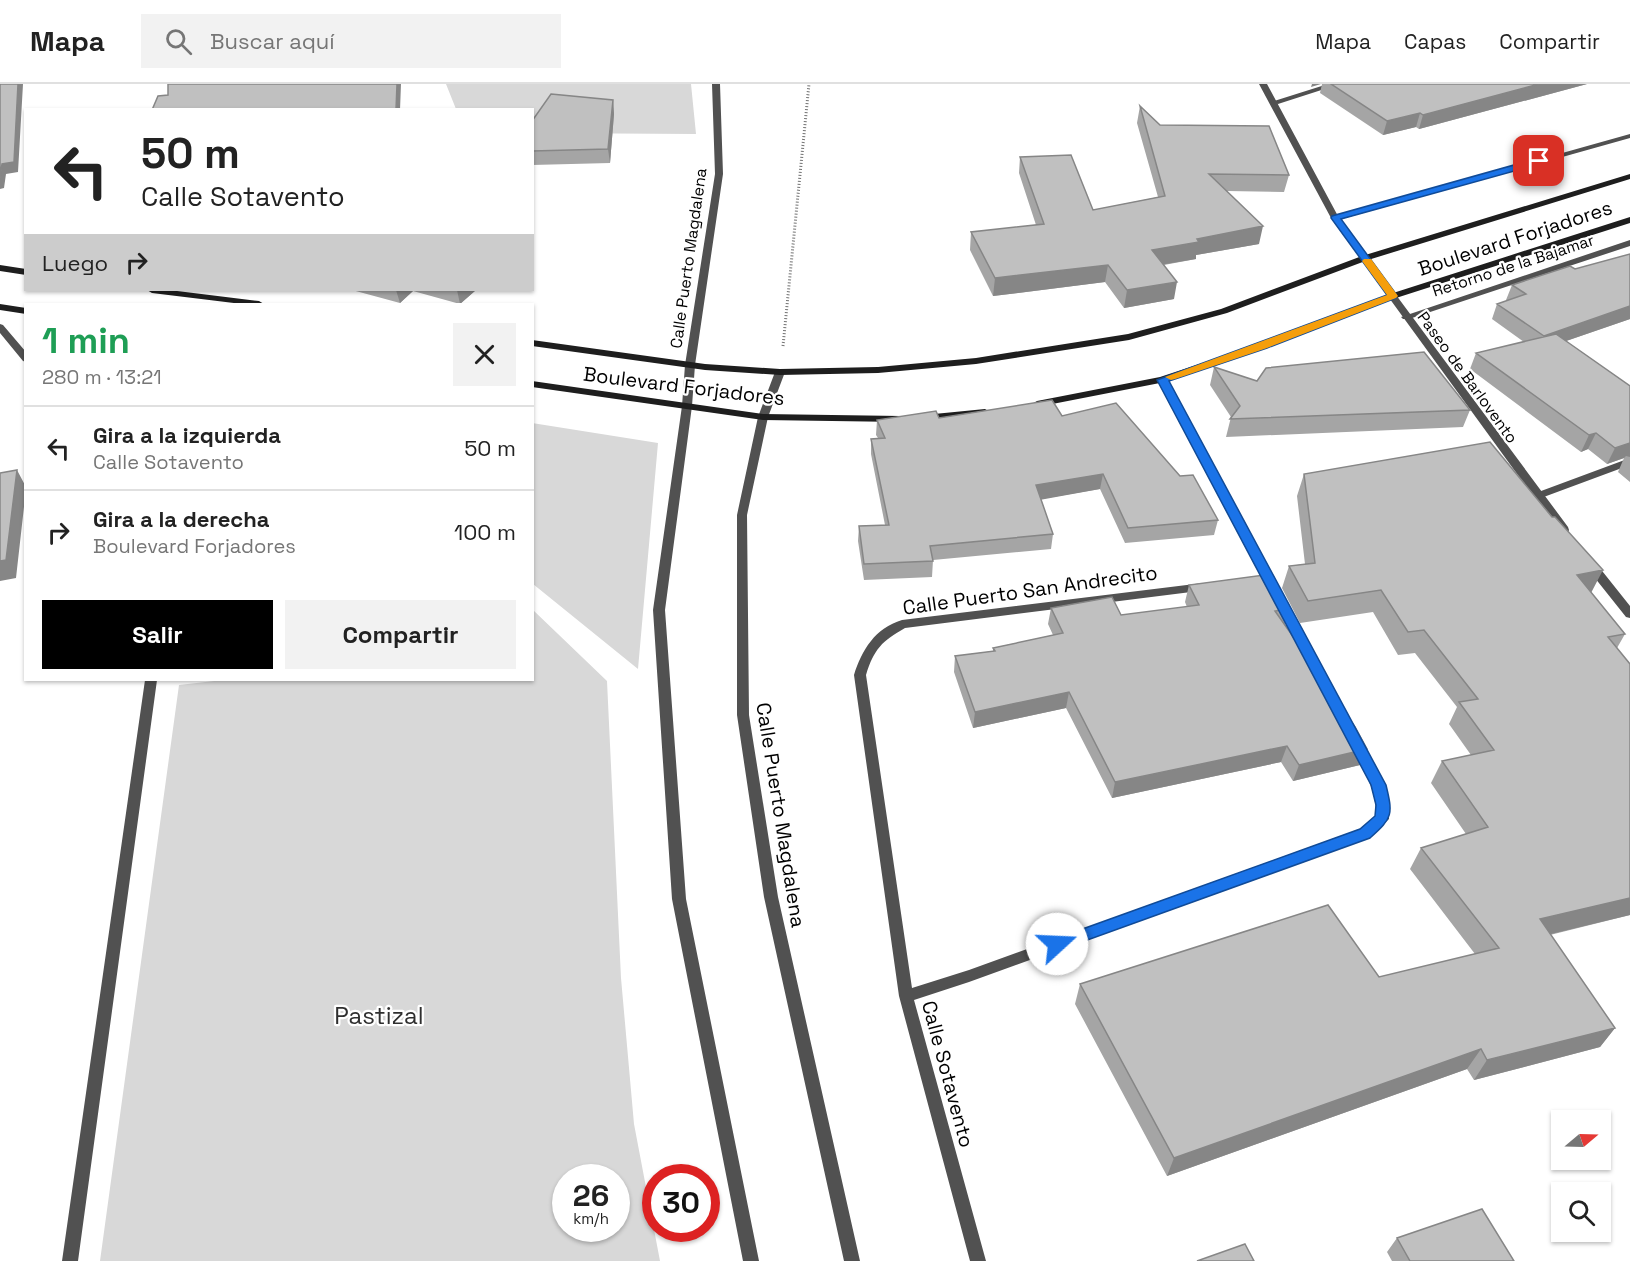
<!DOCTYPE html>
<html lang="es">
<head>
<meta charset="utf-8">
<style>
  :root { --surface:#fff; --page:#f2f2f2; --text:#222; --muted:#767676; --line:#e0e0e0; --accent:#000 }
  body { margin:0; font-family:"Space Grotesk",sans-serif; background:var(--page); color:var(--text); height:100vh; display:flex; flex-direction:column; font-size:22px; white-space:nowrap }
  * { box-sizing:border-box; margin:0 }
  p { font-size:20px; color:var(--muted) }
  .icon { flex:none; width:33px; height:33px; fill:none; stroke:currentColor; stroke-width:2; stroke-linecap:round; stroke-linejoin:round }
  .map { position:relative; flex:1; overflow:hidden }
  .sheet { position:absolute; left:24px; top:219px; width:510px; height:378px; display:flex; flex-direction:column; background:var(--surface); border-radius:0px; box-shadow:0 2px 4px #0004 }
  .sheet>* { flex:none }
  .hud { position:absolute; left:24px; top:24px; width:510px; height:183px; border-radius:0px; box-shadow:0 2px 4px #0004; background:#fff; color:var(--text); overflow:hidden }
  .needle { width:39px; rotate:71deg }
  .buttons { position:absolute; left:1551px; top:1026px; display:grid; gap:12px }
  .buttons a { display:grid; place-items:center; width:60px; height:60px; border-radius:0px; background:var(--surface); box-shadow:0 2px 4px #0004; font-size:30px }
  .speed { position:absolute; left:552px; top:1080px; display:flex; gap:12px; font-size:30px; font-weight:700; text-align:center }
  .speed>* { display:grid; place-content:center; width:78px; height:78px; border-radius:50%; background:var(--surface); box-shadow:0 2px 4px #0004; line-height:1 }
  .speed small { font-size:15px; font-weight:400 }
  .speed .limit { border:9px solid #d22; background:#fff; color:#111 }
  .pin { position:absolute; display:grid; place-items:center; width:51px; height:51px; color:#fff; margin:-26px; border-radius:12px; box-shadow:0 3px 9px #0006 }
  .me { position:absolute; width:66px; margin:-33px; rotate:70deg; stroke-linejoin:round; filter:drop-shadow(0 0 4px #0008) }
  .turn { display:flex; align-items:center; gap:21px; height:126px; padding:0 18px; font-size:27px }
  .turn .icon { width:78px; height:78px; stroke-width:2.5 }
  .turn b { display:block; font-size:42px; line-height:51px }
  .then { display:flex; align-items:center; height:57px; padding:0 18px; background:#0003; gap:12px; font-size:22px }
  .round { display:grid; place-items:center; flex:none; width:63px; height:63px; border-radius:0px; background:var(--page) }
  .headline { display:flex; align-items:center; justify-content:space-between; height:102px; padding:0 18px }
  h1 { font-size:36px; font-weight:600; line-height:45px; color:#1e9e55 }
  .cta { display:flex; gap:12px; margin-top:auto; padding:12px 18px }
  .cta a { flex:1; height:69px; border-radius:0px; background:var(--accent); color:#fff; font-size:24px; font-weight:600; line-height:69px; text-align:center }
  .cta a+a { background:var(--page); color:var(--text) }
  ul { padding:0; list-style:none }
  li { display:flex; align-items:center; gap:18px; height:84px; padding:0 18px; border-top:2px solid var(--line) }
  li div { flex:1 }
  li b { display:block; font-size:22px }
  li em { font-style:normal }
  header { display:flex; align-items:center; gap:36px; box-sizing:border-box; height:84px; padding:0 30px; background:var(--surface); border-bottom:2px solid var(--line) }
  header strong { font-size:28px }
  nav { display:flex; gap:33px; margin-inline-start:auto; font-size:21px }
  .search { width:420px; height:54px; background:var(--page); display:flex; align-items:center; gap:15px; box-sizing:border-box; padding:0 21px; border-radius:0px; color:var(--muted); font-size:22px }
  .map>svg:first-child { display:block }
  .green { fill:#d8d8d8; fill-rule:evenodd }
  .lines { fill:none; stroke-linecap:round; stroke-linejoin:round }
  .path { stroke:#737373; stroke-width:3; stroke-dasharray:1 2; stroke-linecap:butt }
  .minor { fill:#515151; fill-rule:evenodd }
  .tertiary { fill:#515151; fill-rule:evenodd }
  .secondary { fill:#1e1e1e; fill-rule:evenodd }
  .wall { fill:#a5a5a5 }
  .shaded-wall { fill:#868686 }
  .building { fill:#c0c0c0; stroke:#868686; stroke-width:1.5 }
  .route { fill:#1a73e8; stroke:#114b97; stroke-width:1.5 }
  .slow { fill:#f59e0b }
  .labels { text-anchor:middle; stroke-width:4.5; stroke-linejoin:round; paint-order:stroke }
  .far-street-label { font-size:16px; fill:#000; stroke:#fff }
  .street-label { font-size:20px; fill:#000; stroke:#fff }
  .near-park-label { font-size:24px; fill:#2f2f2f; stroke:#fff }
</style>
</head>
<body>
<header>
<strong>Mapa</strong>
<div class="search"><svg class="icon" aria-label="search" viewBox="0 0 24 24"><circle cx="10" cy="10" r="6"/><path d="M15 15l6 6"/></svg>Buscar aquí</div>
<nav><a>Mapa</a><a>Capas</a><a>Compartir</a></nav>
</header>
<div class="map">
<svg width="1630" height="1177" viewBox="0 0 1630 1177">
  <rect width="100%" height="100%" fill="#fff"/>
  <path class="green" d="M446 0H691L696 50 533 49 532 26 456 25Z
    M532 339 658 359 638 585 533 500Z
    M533 526 607 597 621 894 634 1040 660 1177H100L179 601 223 596H532ZM566 1094H616V1144H566Z"/>
  <g class="lines">
    <path class="path" d="M783 262 809 0"/>
    <path class="minor" d="M712 0H720L723 90 695 281 692 322 665 526 686 815 759 1177H743L672 815 653 526 682 322 685 281 715 90Z
      M1328 0H1340L1278 20 1271 18Z
      M1630 50V54L1338 136 1331 134Z
      M1630 156V162L1409 235H1403L1401 233Z
      M0 240 3 241 26 268V278L23 277 0 249Z
      M780 285 785 288 768 333 747 431 749 631 778 813 860 1177H844L764 813 737 631V431L758 333 775 288Z
      M1162 293 1167 296 1279 504 1277 507 1273 508 1267 504 1157 296Z
      M1630 374V381L1541 414 1537 415 1532 412 1533 410Z
      M1203 499 1209 503 1207 506 905 544C882 557 874 565 866 591L912 904 969 886 1360 745 1376 733C1377 705 1362 683 1350 659L1352 656H1360C1374 681 1390 705 1389 735L1370 753 969 898 914 916 986 1177H970L899 912 854 591C862 566 875 544 902 536Z
      M1281 515 1287 519 1339 615 1337 618H1329L1327 615 1275 519Z
      M145 596H157L78 1177H62Z"/>
    <path class="tertiary" d="M1259 0H1267L1339 134 1568 443 1569 446 1568 449H1560L1331 134Z
      M1591 477 1595 478 1630 522V534L1626 533 1587 484 1585 481Z"/>
    <path class="secondary" d="M1630 90V95L1368 176 1227 229 1129 256 976 280 878 289 780 291 705 286 532 262V256L705 280 780 285 878 283 976 274 1128 250 1221 225 1362 172Z
      M1630 133V139L1396 214 1266 264 1165 298 1037 323 1032 320 1037 317 1160 293 1260 260 1390 210Z
      M0 181 26 185V191L0 187Z
      M147 206H169L259 217 264 220H242L152 209Z
      M0 220 26 224V230L0 226Z
      M532 297 763 330 901 332 906 335 901 338 763 336 532 303Z
      M985 325 990 328 989 330 924 337 919 334 924 331Z"/>
  </g>
  <path class="wall" d="M1322 0H1587L1419 45 1416 43 1383 51 1320 9Z
    M613 16 614 30 610 79 532 81V37Z
    M1140 22 1160 41 1289 91 1284 108 1227 107 1259 160 1196 171V175L1164 181 1174 215 1124 224 1105 198 993 212 970 166 971 148 1036 141 1019 89 1020 73 1093 126 1158 113 1137 39Z
    M1630 170V235L1566 257 1630 302V398L1618 388 1624 374 1607 380 1588 365 1581 368 1470 285 1476 269 1524 258 1492 235 1497 220 1507 217 1506 216 1512 201 1575 185Z
    M352 206H476L460 220 413 207 400 219Z
    M1214 283 1257 297 1470 326 1463 343 1226 353 1231 333 1210 301Z
    M1062 332 1218 436 1214 451 1125 459 1100 405 1041 415 1053 450 1051 465 933 476 932 493 864 496 858 457 859 442 885 441 871 370V355L878 354 876 351 877 336Z
    M1304 390 1591 508 1625 550 1617 564 1630 580V831L1550 851 1615 944 1600 963 1474 996 1467 985 1167 1092 1075 920 1080 900 1379 893 1475 870 1410 785 1421 764 1466 750 1431 699 1442 677 1471 671 1449 640 1457 623 1415 569 1398 571 1373 528 1300 539 1282 504 1289 482 1305 480 1297 412Z
    M1189 501 1290 525 1285 541 1318 590 1360 681 1293 697 1281 678 1112 714 1066 624 973 644 954 588 955 572 993 567V564L1053 551 1048 540 1051 524 1121 531 1187 523 1185 518Z
    M1397 1154 1514 1177H1392L1387 1168Z"/>
  <path class="shaded-wall" d="M18 0H23L18 88 6 90 4 104 0 105V94L2 80Z
    M397 0H401L400 26H396Z
    M1312 0H1321L1311 3Z
    M1539 0H1587L1419 45 1423 31Z
    M613 16 614 30 610 79 608 65Z
    M1420 29 1416 43 1383 51 1387 37Z
    M1263 142 1259 160 1196 171V175L1148 183 1152 166 1197 155Z
    M1108 181 1105 198 993 212 995 194Z
    M1177 198 1174 215 1124 224 1127 206Z
    M396 206H413V207L400 219Z
    M457 206H476L460 220Z
    M1630 222V235L1537 267 1544 252Z
    M1596 349 1588 365 1581 368 1589 351Z
    M1630 359V373L1626 372 1624 374 1607 380 1615 364Z
    M17 386 26 403V405L16 494 0 497V477Z
    M1103 390 1100 405 1034 417 1036 401Z
    M1603 486 1591 509 1577 491Z
    M1069 608 1066 624 973 644 975 628Z
    M1287 662 1281 678 1112 714 1115 698Z
    M1367 665 1360 681 1293 697 1299 681Z
    M1630 814V831L1526 856 1540 835Z
    M1615 944 1600 963 1474 996 1487 976Z
    M1481 965 1467 985 1167 1092 1174 1074Z"/>
  <path class="building" d="M0 0H18L14 78 2 80 0 94Z
    M168 0H397L396 26H152L158 12 168 11Z
    M1331 0H1539L1423 31 1420 29 1387 37Z
    M551 10 613 16 608 65 532 67V37Z
    M1140 22 1160 41 1269 42 1289 91 1209 90 1263 142 1197 155 1199 158 1152 166 1177 198 1127 206 1108 181 995 194 971 148 1044 140 1020 73 1071 71 1093 126 1165 112Z
    M1630 170V222L1544 252 1497 220 1526 210 1512 201 1570 182 1575 185Z
    M1556 250 1630 302V359L1615 364 1596 349 1589 351 1476 269Z
    M1424 268 1470 326 1230 335 1240 322 1214 283 1257 297 1266 284Z
    M1052 316 1062 332 1116 319 1180 392 1193 391 1218 436 1128 444 1103 390 1036 401 1053 450 930 462 933 477 864 480 859 442 889 441 871 355 885 354 877 336 936 327 939 334Z
    M1490 358 1552 433H1555L1603 486 1577 491 1625 550 1608 553 1630 580V814L1540 835 1615 944 1487 976 1481 965 1174 1074 1080 900 1328 821 1379 893 1499 864 1421 764 1488 743 1442 677 1494 666 1459 618 1478 615 1424 546 1408 548 1381 506 1308 517 1289 482 1315 479 1304 390Z
    M17 386 6 476 0 477V389Z
    M1272 490 1290 525 1275 527 1318 588 1316 589 1355 643 1367 665 1299 681 1287 662 1115 698 1069 608 975 628 955 572 995 567 993 564 1063 549 1051 524 1112 513 1121 531 1199 521 1189 501Z
    M1482 1125 1514 1177H1410L1397 1154Z
    M1245 1160 1254 1177H1197Z"/>
  <path class="route" d="M1539 74 1544 77 1543 79 1341 135 1396 210V214L1267 264 1169 297 1386 701C1393 730 1393 734 1370 754L1057 867 1052 865 1049 860 1052 856 1360 745 1375 732 1376 721 1371 701 1157 296 1387 211 1331 134 1332 132Z"/>
  <path class="slow" d="M1364 175H1371L1398 212 1396 214 1267 264 1175 295 1171 296 1165 293 1387 211 1362 177Z"/>
  <g class="labels">
    <g class="far-street-label">
      <text transform="translate(688 174) rotate(-82)" y="6">Calle Puerto Magdalena</text>
      <text transform="translate(1513 181) rotate(-18)" y="6">Retorno de la Bajamar</text>
      <text transform="translate(1468 293) rotate(54)" y="6">Paseo de Barlovento</text>
    </g>
    <g class="street-label">
      <text transform="translate(1515 154) rotate(-18)" y="7">Boulevard Forjadores</text>
      <text transform="translate(684 302) rotate(7)" y="7">Boulevard Forjadores</text>
      <text transform="translate(1030 506) rotate(-8)" y="7">Calle Puerto San Andrecito</text>
      <text transform="translate(781 731) rotate(81)" y="7">Calle Puerto Magdalena</text>
      <text transform="translate(948 990) rotate(75)" y="7">Calle Sotavento</text>
    </g>
    <g class="near-park-label">
      <text x="379" y="940">Pastizal</text>
    </g>
  </g>
</svg>
<div class="buttons">
<a><svg class="needle" viewBox="-14 -14 28 28"><path d="M0-13l5 13h-10z" fill="#e53935"/><path d="M0 13l5-13h-10z" fill="#767676"/></svg></a>
<a><svg class="icon" aria-label="search" viewBox="0 0 24 24"><circle cx="10" cy="10" r="6"/><path d="M15 15l6 6"/></svg></a>
</div>
<div class="speed"><div>26<small>km/h</small></div><div class="limit">30</div></div>
<div class="pin" style="left:1539px;top:77px;background:#d93025"><svg class="icon" aria-label="arrive" viewBox="0 0 24 24"><path d="M6 21V4h12l-3 4 3 4H6"/></svg></div>
<svg class="me" style="left:1057px;top:860px" viewBox="-20 -20 40 40"><circle r="19" fill="#fff"/><path d="M0-13L10 11 0 6-10 11z" fill="#1a73e8"/></svg>
<div class="hud">
<div class="turn"><svg class="icon" aria-label="left" viewBox="0 0 24 24"><path d="M17 20v-9H6M10 6l-5 5 5 5"/></svg><div><b>50 m</b>Calle Sotavento</div></div>
<div class="then">Luego<svg class="icon" aria-label="right" viewBox="0 0 24 24"><path d="M7 20v-9h11M14 6l5 5-5 5"/></svg></div>
</div>
<section class="sheet">
<div class="headline"><div><h1>1 min</h1><p>280 m · 13:21</p></div><a class="round"><svg class="icon" aria-label="close" viewBox="0 0 24 24"><path d="M6 6l12 12M18 6L6 18"/></svg></a></div>
<ul>
<li><svg class="icon" aria-label="left" viewBox="0 0 24 24"><path d="M17 20v-9H6M10 6l-5 5 5 5"/></svg><div><b>Gira a la izquierda</b><p>Calle Sotavento</p></div><em>50 m</em></li>
<li><svg class="icon" aria-label="right" viewBox="0 0 24 24"><path d="M7 20v-9h11M14 6l5 5-5 5"/></svg><div><b>Gira a la derecha</b><p>Boulevard Forjadores</p></div><em>100 m</em></li>
</ul>
<div class="cta"><a>Salir</a><a>Compartir</a></div>
</section>
</div>
</body>
</html>
